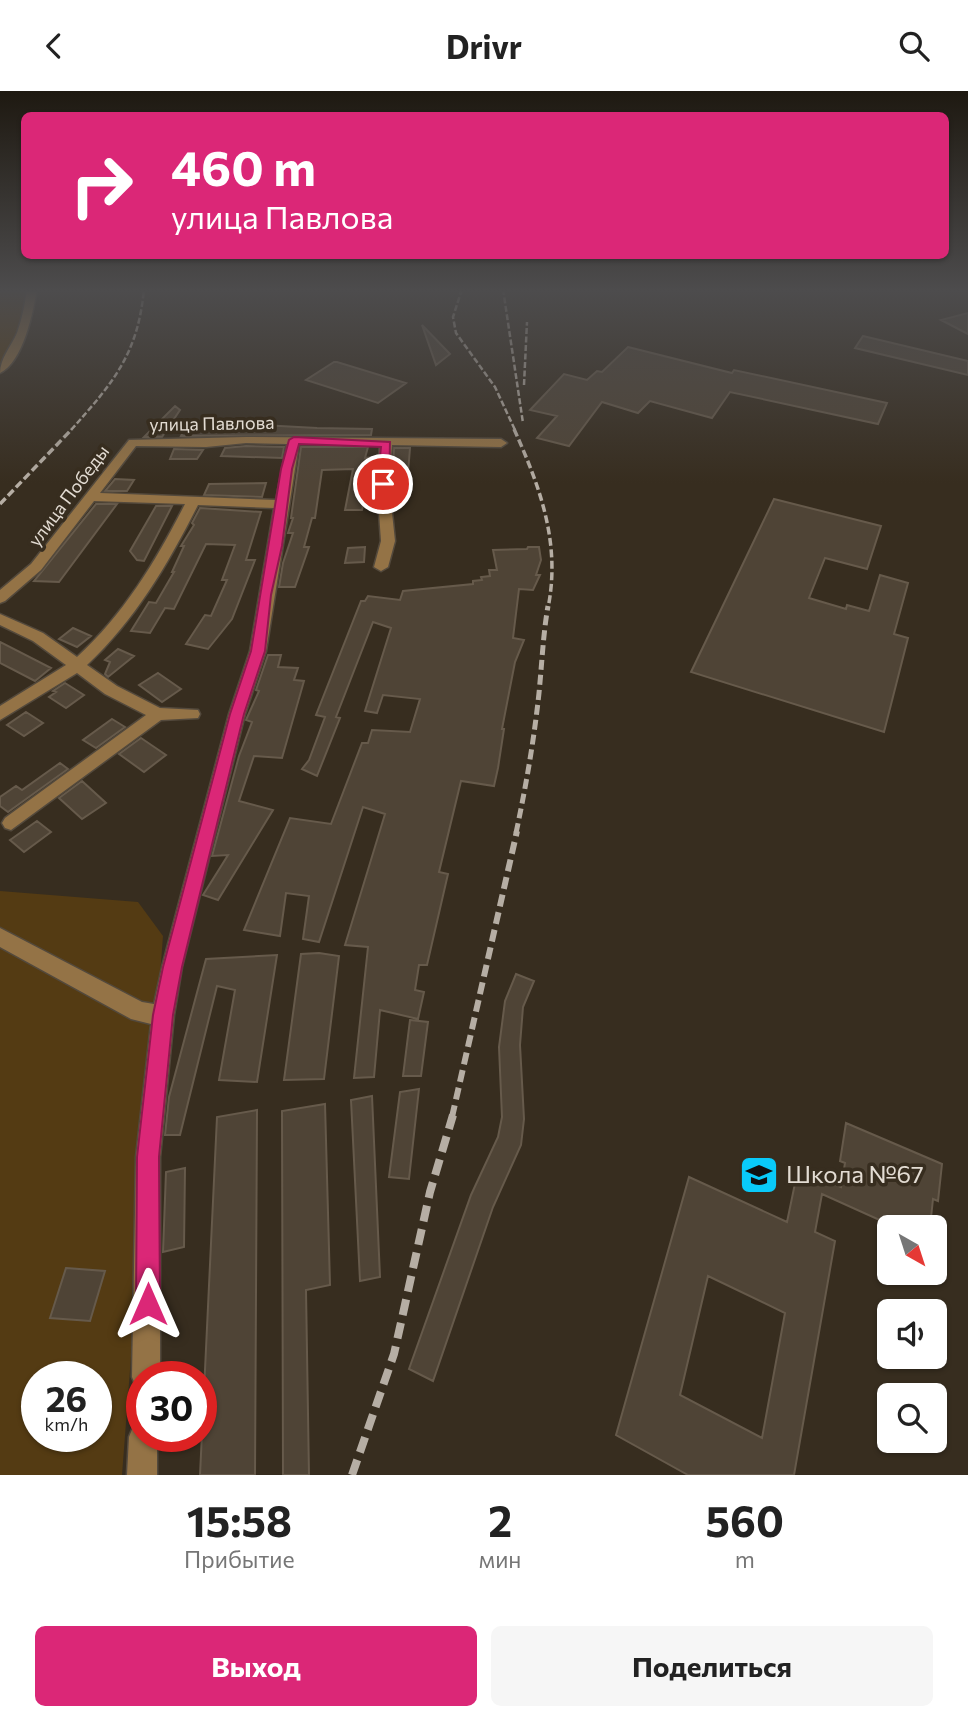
<!DOCTYPE html>
<html lang="ru">
<head>
<meta charset="utf-8">
<style>
  :root { --surface:#fff; --page:#f6f6f6; --text:#222; --muted:#767676; --accent:#db2777 }
  body { margin:0; font-family:Commissioner,sans-serif; background:var(--page); color:var(--text); height:100vh; display:flex; flex-direction:column; font-size:26px; white-space:nowrap }
  * { box-sizing:border-box; margin:0 }
  p { font-size:23px; color:var(--muted) }
  .icon { flex:none; width:38px; height:38px; fill:none; stroke:currentColor; stroke-width:2; stroke-linecap:round; stroke-linejoin:round }
  .map { position:relative; height:1384px; overflow:hidden }
  .details { display:flex; flex-direction:column; background:var(--surface); flex:1 }
  .details>* { flex:none }
  .hud { position:absolute; left:21px; top:21px; width:928px; height:147px; border-radius:10px; box-shadow:0 2px 5px #0004; background:#db2777; color:#fff; overflow:hidden }
  .needle { width:46px; rotate:141deg }
  .tools { position:absolute; left:877px; top:1124px; display:grid; gap:14px }
  .tools a { display:grid; place-items:center; width:70px; height:70px; border-radius:10px; background:var(--surface); box-shadow:0 2px 5px #0004; font-size:35px }
  .speed { position:absolute; left:21px; top:1270px; display:flex; gap:14px; font-size:35px; font-weight:700; text-align:center }
  .speed>* { display:grid; place-content:center; width:91px; height:91px; border-radius:50%; background:var(--surface); box-shadow:0 2px 5px #0004; line-height:1 }
  .speed small { font-size:18px; font-weight:400 }
  .speed .limit { border:10px solid #d22; background:#fff; color:#111 }
  .pin { position:absolute; display:grid; place-items:center; width:60px; height:60px; color:#fff; margin:-30px; border:4px solid #fff; border-radius:50%; box-shadow:0 2px 7px #0007 }
  .me { position:absolute; width:77px; margin:-38px; rotate:0deg; stroke-linejoin:round; filter:drop-shadow(0 0 5px #0008) }
  .turn { display:flex; align-items:center; gap:24px; height:147px; padding:0 35px; font-size:32px }
  .turn .icon { width:91px; height:91px; stroke-width:2.5 }
  .turn b { display:block; font-size:49px; line-height:60px }
  .eta { display:flex; justify-content:space-evenly; align-items:center; height:119px; text-align:center }
  .eta b { font-size:42px; font-weight:700; line-height:49px }
  .cta { display:flex; gap:14px; margin-top:auto; padding:14px 35px }
  .cta a { flex:1; height:80px; border-radius:10px; background:var(--accent); color:#fff; font-size:28px; font-weight:700; line-height:80px; text-align:center }
  .cta a+a { background:var(--page); color:var(--text) }
  header { display:flex; justify-content:space-between; align-items:center; height:91px; padding:0 35px; background:var(--surface); font-size:32px; font-weight:700 }
  .map>svg:first-child { display:block }
  .green { fill:#543b13; fill-rule:evenodd }
  .building { fill:#4f4436; stroke:#665a4b; stroke-width:2; fill-rule:evenodd }
  .lines { fill:none; stroke-linecap:round; stroke-linejoin:round }
  .minor-casing { stroke:#53493c; stroke-width:3 }
  .minor { fill:#947346; fill-rule:evenodd }
  .rail-far4 { stroke:#b6aea4; stroke-width:2.5; stroke-dasharray:6 2.5; stroke-linecap:butt }
  .rail-far3 { stroke:#b6aea4; stroke-width:3.5; stroke-dasharray:8 3.5; stroke-linecap:butt }
  .rail-far2 { stroke:#b6aea4; stroke-width:5; stroke-dasharray:10 5; stroke-linecap:butt }
  .rail-far1 { stroke:#b6aea4; stroke-width:6; stroke-dasharray:12 6; stroke-linecap:butt }
  .rail { stroke:#b6aea4; stroke-width:8; stroke-dasharray:16 8; stroke-linecap:butt }
  .route { fill:#db2777; stroke:#8e194d; stroke-width:2 }
  .labels { text-anchor:middle; stroke-width:7; stroke-linejoin:round; paint-order:stroke }
  .far-street-label { font-size:18px; fill:#e3dcd3; stroke:#372d1f }
  .near-poi-label { font-size:24px; fill:#e3dcd3; stroke:#372d1f; text-anchor:start }
</style>
</head>
<body>
<header><svg class="icon" aria-label="back" viewBox="0 0 24 24"><path d="M15 5l-7 7 7 7"/></svg>Drivr<svg class="icon" aria-label="search" viewBox="0 0 24 24"><circle cx="10" cy="10" r="6"/><path d="M15 15l6 6"/></svg></header>
<div class="map">
<svg width="968" height="1384" viewBox="0 0 968 1384">
  <rect width="100%" height="100%" fill="#372d1f"/>
  <path class="green" d="M0 198H27L20 233 0 275Z
    M0 800 138 811 163 845 122 1384H0ZM37 1286H96V1346H37Z"/>
  <path class="building" d="M968 222V243L941 229Z
    M422 234 450 263 436 274Z
    M863 245 968 270V284L855 257Z
    M628 256 732 282 734 279 887 312 878 333 730 301 712 327 650 310 638 322 602 311 569 355 537 347 557 325 530 319 564 283 587 289 597 280 602 281Z
    M334 271H337L406 292 378 312 306 289Z
    M175 315 180 319 162 346H144Z
    M261 334 317 337 372 338 371 344 181 345 185 337H259Z
    M246 355 284 356 282 367 221 365 225 357Z
    M301 356H368L365 367 374 366 362 419H345L353 378 322 379 315 427H312L304 456H309L295 496H279L283 472 293 442H288L293 427H291Z
    M394 357H410L407 394 392 395Z
    M174 358 203 359 197 368H170Z
    M115 388 134 389 127 400H105Z
    M266 392 262 406 204 404 209 393Z
    M774 408 881 435 867 478 825 467 809 507 846 518 847 514 869 520 880 484 908 492 894 543 908 547 884 641 691 581Z
    M96 413H117L59 491 34 490Z
    M156 415H172L144 470 137 469 130 460Z
    M200 417 261 421 246 469H255L232 528 208 558 186 553 205 524 211 525 227 489H222L235 454 206 453 174 518 165 517 150 542 131 540 149 511 156 512 174 481H172L184 455H181L194 434 192 432Z
    M365 456 364 471 345 472 348 457Z
    M528 456H539L541 469 536 484H540L533 499 519 498 513 547 524 549 515 571 502 638H504L498 677 494 695 461 690 439 781 448 783 427 874H419L415 899 424 901 418 928 380 919 374 986 354 987 368 856 345 854 385 723 363 716 319 851 303 848 309 805 286 802 280 845 244 839 290 727 331 733 362 652H368L372 639 410 641 420 608 383 604 377 622 365 620 391 537 373 531 336 626 340 627 317 685 302 678 309 669 325 626 316 624 361 510H365L368 505 400 509 403 500 473 493V490L482 489 481 486 490 485 489 479H497L493 459 527 458Z
    M73 537 91 545 77 556 59 548Z
    M0 551 51 577 35 590 0 572Z
    M118 558 134 565 108 586 105 583 110 571 105 569Z
    M268 564H281L278 576 298 577 294 589 304 590 282 667 254 665 239 710 273 719 218 809 203 804 228 764 212 765 239 665 252 631 246 629 259 600 256 599Z
    M158 582 181 598 162 611 139 594Z
    M65 592 84 604 66 617 49 606 56 601 53 600Z
    M26 621 43 632 24 645 7 634Z
    M112 628 125 636 96 657 83 649Z
    M141 647 166 664 144 681 119 663Z
    M60 672 68 678 8 721 0 715V706L16 695 22 699Z
    M82 690 106 712 82 728 59 707Z
    M37 730 51 741 24 761 10 749Z
    M319 862 339 865 324 988 284 989 301 863Z
    M277 864 257 991 219 989 235 899 217 895 180 1044H165L169 1006 206 868Z
    M516 883 534 890 523 916 520 954 524 1028 521 1054 493 1116 433 1290 409 1278 471 1104 498 1046 502 1026 499 956 505 910Z
    M410 929 428 931 421 985H403Z
    M419 998 409 1088 389 1086 400 1001Z
    M372 1005 380 1186 360 1190 351 1009Z
    M325 1013 330 1194 306 1199 309 1384H283L282 1020Z
    M257 1019 255 1384H200L217 1026Z
    M846 1032 942 1073 938 1110 933 1108 930 1136H895L822 1103 815 1141 835 1150 794 1384H688L616 1344 689 1086 787 1131 798 1078 841 1096 845 1072 840 1070ZM708 1185 785 1222 762 1347 680 1304Z
    M185 1077 184 1156 163 1161 166 1081Z
    M66 1177 105 1180 90 1230 50 1227Z"/>
  <g class="lines">
    <g class="minor-casing">
      <path id="minor" d="M27 198H37C33 222 23 271 0 282 0 267 11 256 17 242 22 228 25 213 27 198Z
        M246 346 501 348 507 352 501 356 392 354 389 393 395 450 388 476 381 480 374 476 381 450 377 393 380 354 299 353 266 560 245 623 182 876 174 924 160 1066V1286H142V1298L136 1296 132 1286 136 1066 151 933 131 928 0 856V837L142 911 154 913 162 876 229 623 250 560 274 417 198 414C168 473 136 528 87 574L117 595 160 617 198 619 200 623 198 627 161 629 11 739 5 737 2 732 5 727 146 624 105 603 77 582 0 629V615L66 574 33 550 0 534V523L43 542 77 566C124 523 156 470 185 413L94 410 41 479 5 510 0 512V499L31 473 129 349ZM246 352 287 353 276 409 100 402 136 355 206 356Z
        M142 1332V1346H157V1384H127L129 1346 133 1336Z"/>
    </g>
    <use href="#minor" class="minor"/>
    <path class="rail-far4" d="M462 198 453 226 456 242 495 296 515 339
      M503 198 523 332
      M524 294 527 231
      M71 339C113 292 138 263 144 198"/>
    <path class="rail-far3" d="M514 338C540 396 561 452 548 517
      M0 413 72 338"/>
    <path class="rail-far2" d="M516 742C526 695 534 649 539 602 542 572 543 544 548 515"/>
    <path class="rail-far1" d="M452 1026 517 740"/>
    <path class="rail" d="M352 1384 394 1263 430 1101 453 1024"/>
  </g>
  <linearGradient id="sky" x2="0" y2="1"><stop stop-color="#1e1911"/><stop offset="0.51" stop-color="#4d4c4d"/><stop offset="1" stop-color="#4d4c4d" stop-opacity="0"/></linearGradient>
  <rect width="968" height="392" fill="url(#sky)"/>
  <path class="route" d="M294 346 390 351 389 393 383 396 377 393 381 356 299 353 292 378 282 455 271 504 265 560 244 623 182 876 173 924 159 1066 160 1213 156 1221 148 1225 139 1221 136 1213 137 1066 153 924 163 876 230 623 251 560 281 378 289 349Z"/>
  <defs>
    <g id="school-square" transform="scale(2.0125)"><rect x="-9" y="-9" width="18" height="18" rx="4" fill="#09cafa" stroke="#372d1f"/><path d="M0-5L7-2L0 1L-7-2ZM-4 1L0 2.5L4 1V4Q0 6-4 4Z" fill="#111"/></g>
  </defs>
  <g fill-rule="evenodd">
    <use href="#school-square" x="759" y="1084"/>
  </g>
  <g class="labels">
    <g class="far-street-label">
      <text transform="translate(212 333) rotate(-1)" y="6">улица Павлова</text>
      <text transform="translate(69 405) rotate(-53)" y="6">улица Победы</text>
    </g>
    <g class="near-poi-label">
      <text x="786" y="1092">Школа №67</text>
    </g>
  </g>
</svg>
<div class="tools">
<a><svg class="needle" viewBox="-14 -14 28 28"><path d="M0-13l5 13h-10z" fill="#e53935"/><path d="M0 13l5-13h-10z" fill="#767676"/></svg></a>
<a><svg class="icon" aria-label="sound" viewBox="0 0 24 24"><path d="M4 9h4l5-4v14l-5-4H4zM17 9q2 3 0 6"/></svg></a>
<a><svg class="icon" aria-label="search" viewBox="0 0 24 24"><circle cx="10" cy="10" r="6"/><path d="M15 15l6 6"/></svg></a>
</div>
<div class="speed"><div>26<small>km/h</small></div><div class="limit">30</div></div>
<div class="pin" style="left:383px;top:393px;background:#d93025"><svg class="icon" aria-label="arrive" viewBox="0 0 24 24"><path d="M6 21V4h12l-3 4 3 4H6"/></svg></div>
<svg class="me" style="left:148px;top:1213px" viewBox="-20 -20 40 40"><path d="M0-17L14 15 0 8-14 15z" fill="#db2777" stroke="#fff" stroke-width="4"/></svg>
<div class="hud">
<div class="turn"><svg class="icon" aria-label="right" viewBox="0 0 24 24"><path d="M7 20v-9h11M14 6l5 5-5 5"/></svg><div><b>460 m</b>улица Павлова</div></div>
</div>
</div>
<section class="details">
<div class="eta">
<div><b>15:58</b><p>Прибытие</p></div>
<div><b>2</b><p>мин</p></div>
<div><b>560</b><p>m</p></div>
</div>
<div class="cta"><a>Выход</a><a>Поделиться</a></div>
</section>
</body>
</html>
